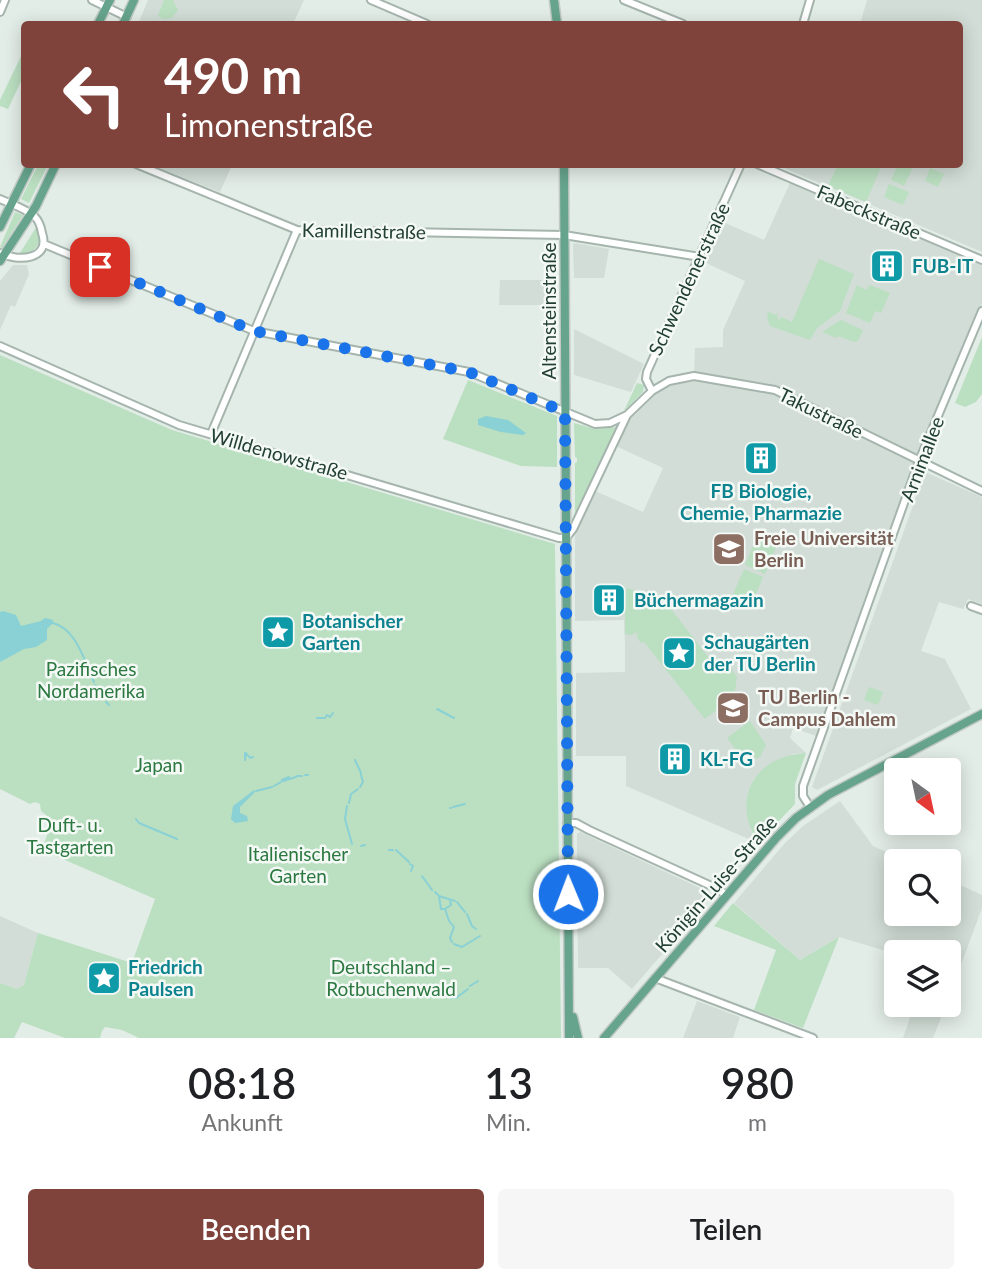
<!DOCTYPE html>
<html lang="de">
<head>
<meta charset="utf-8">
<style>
  :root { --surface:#fff; --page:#f6f6f6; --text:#202124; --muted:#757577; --accent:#80433b }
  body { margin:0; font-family:Lato,sans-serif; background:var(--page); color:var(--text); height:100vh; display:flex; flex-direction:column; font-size:26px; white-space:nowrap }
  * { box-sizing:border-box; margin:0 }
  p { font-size:23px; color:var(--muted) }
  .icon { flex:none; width:38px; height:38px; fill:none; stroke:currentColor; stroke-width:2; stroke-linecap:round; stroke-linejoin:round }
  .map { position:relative; height:1038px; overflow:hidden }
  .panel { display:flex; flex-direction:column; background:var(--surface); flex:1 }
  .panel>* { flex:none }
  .guide { position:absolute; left:21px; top:21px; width:942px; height:147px; border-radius:7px; box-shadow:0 4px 18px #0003; background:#80433b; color:#fff; overflow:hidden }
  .needle { width:46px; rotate:147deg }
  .tools { position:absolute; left:884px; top:758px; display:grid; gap:14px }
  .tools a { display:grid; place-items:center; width:77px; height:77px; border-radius:7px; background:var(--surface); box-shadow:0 4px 18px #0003; font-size:35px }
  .pin { position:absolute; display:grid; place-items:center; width:60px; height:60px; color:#fff; margin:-30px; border-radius:14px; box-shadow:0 4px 10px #0006 }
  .me { position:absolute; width:77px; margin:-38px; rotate:359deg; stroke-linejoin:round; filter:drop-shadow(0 0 5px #0008) }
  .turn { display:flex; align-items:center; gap:24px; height:147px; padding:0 28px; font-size:32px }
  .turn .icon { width:91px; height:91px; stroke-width:2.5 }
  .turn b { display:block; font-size:49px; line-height:60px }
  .eta { display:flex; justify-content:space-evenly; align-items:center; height:119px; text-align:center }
  .eta b { font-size:42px; font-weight:600; line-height:49px }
  .cta { display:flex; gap:14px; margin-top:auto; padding:14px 28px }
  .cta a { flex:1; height:80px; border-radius:7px; background:var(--accent); color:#fff; font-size:28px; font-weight:600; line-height:80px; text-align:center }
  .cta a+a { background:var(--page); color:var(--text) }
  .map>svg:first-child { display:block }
  .built { fill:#d1ddd6 }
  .green { fill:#bbdfc1 }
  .water { fill:#89d1d4 }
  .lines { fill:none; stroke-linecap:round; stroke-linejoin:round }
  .stream { stroke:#89d1d4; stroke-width:2 }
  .minor-casing { stroke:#a5b5ae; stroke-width:10 }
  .major-casing { stroke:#c1c9c6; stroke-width:11 }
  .minor { stroke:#fff; stroke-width:6 }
  .major { stroke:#66a48d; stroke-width:8 }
  .route { stroke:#1a73e8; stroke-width:12; stroke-dasharray:0 21.6 }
  .labels { text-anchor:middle; stroke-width:5; stroke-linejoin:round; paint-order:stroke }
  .street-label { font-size:19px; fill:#223f34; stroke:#f4f9f6 }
  .culture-label { font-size:19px; font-weight:bold; fill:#0d838f; stroke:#f4f9f6; text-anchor:start }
  .education-label { font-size:19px; font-weight:bold; fill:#785e54; stroke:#f4f9f6; text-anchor:start }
  .park-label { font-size:19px; fill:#2b7840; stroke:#f4f9f6 }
</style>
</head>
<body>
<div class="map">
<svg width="982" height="1038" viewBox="0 0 982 1038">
  <rect width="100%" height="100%" fill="#e3ede7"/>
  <path class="built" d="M148 0H304L293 24H138Z
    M867 0H982V252L777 165 959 164V24H860Z
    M152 165H232L220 192Z
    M790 183 845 206 857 209 858 212 982 264V304L916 455H912L777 387 710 374H694L695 348 723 347V330L745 281 704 262 723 222 764 240Z
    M575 243 609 249 604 278H574L573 244Z
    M13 265H27L29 274 15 307 11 305 0 330V281Z
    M500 280H555L556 305H499Z
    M574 329 644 364 631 392 574 375Z
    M701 380 776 393 911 461 914 465 816 736 793 728 790 738 806 753 793 754 754 779 748 793 752 834 758 843 626 786V756H576V673L625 672V647L624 620 575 621V535L595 491 643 512 663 468 616 446 630 416 654 393 667 386Z
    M925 472 982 497V604L968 599 963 609 939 602 921 651 945 659 971 709 817 790 812 787Z
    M840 801 873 846 906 861H896V914H948L949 880 982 895V908L949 997 948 952H896V954L839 937 800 960 734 903 785 843 803 826Z
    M580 832 711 893 712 896 632 989 608 968H578L577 834Z
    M0 916 38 933 24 985 17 989 0 983Z
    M697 1001 740 1017 733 1038H683Z
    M898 1005H946L933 1038H903L911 1015Z"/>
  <path class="green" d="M164 0H173L178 10 172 18 163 19 158 16Z
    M24 50V75L8 109 0 106V100Z
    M838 164 882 165 866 202 828 186Z
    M898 164 914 165 904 186 891 180Z
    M38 165H48L29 203 21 199Z
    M930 168 944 174 938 187 925 181Z
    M889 184 909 192 903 205 884 197Z
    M15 212 23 215 2 248 0 247Z
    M37 226C44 244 35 254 18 256Z
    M819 259 854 274 840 311 817 328 810 340 770 326 767 317 768 312 776 315 778 312 777 318 780 320 781 317 792 322Z
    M857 285 866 290 870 285 890 293 881 313 875 311 870 323 846 313Z
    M841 320 863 330 858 341 854 342 838 336 836 338 822 332Z
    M982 337V394L976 402 965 407 955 403Z
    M0 355 172 430 555 544 561 1038H139L122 1030 105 1027 102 1031 100 1038H65L22 1022 14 1038H0V983L17 989 24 985 38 933 132 963 155 899 42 850 52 820 41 811 40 804 35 802 30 804 0 789Z
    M468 380 557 416V467L521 466 443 439Z
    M637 383 644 385 643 392 624 411Z
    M574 423 595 429 618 427 583 502 580 504 582 505 575 520V463L577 462V458L575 457Z
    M758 534 778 543 765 574 745 565Z
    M744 569 763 577 750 608 731 599Z
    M627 588 673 603 671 609 712 662 727 663 737 677 735 691 737 694 705 719 644 642 641 643 636 636 638 635 636 632 632 635 625 634V592Z
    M869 687 883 692 878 705 864 700Z
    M750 721 766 745 760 757 751 761 742 758 727 738Z
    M806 753 795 784V804L758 843C730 798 755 756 806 753Z
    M733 903 800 960 839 937 803 1028 754 1010 776 950 714 926Z"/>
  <path class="water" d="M486 416 508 420 526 433 523 435 501 432 478 425V419Z
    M3 611 16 615 21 626 41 621 45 618 53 620V623L47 629V640L36 647 24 649 0 662V612Z
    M254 790 255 792 240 807V813L247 816 248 821 235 823 231 819 233 806Z"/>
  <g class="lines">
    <path class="stream" d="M53 623C77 629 85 663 94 682
      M95 685 99 692
      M100 693 104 699
      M106 702 109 705
      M437 709 454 718
      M317 718H325L327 715 330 717 333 713
      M245 753V760L246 753 250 758 253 757
      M355 760 361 773
      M305 775H308
      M297 776H302
      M282 780 289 777
      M283 781 296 777
      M274 786 281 782
      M360 787 363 782 361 775
      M256 791 272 787
      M349 803 351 794 358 789
      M347 806 345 819 352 844
      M453 807 465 804
      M450 808H451
      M136 819 139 823 177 839
      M361 846 365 845
      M389 850H393
      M396 850 409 862
      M410 864 413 866 411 871
      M422 876 432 890
      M435 892 439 896 455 901
      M439 896 441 909H445L449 921
      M457 902 465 912
      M445 909 451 905 450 901
      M467 914 472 926 476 929
      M450 922 454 927 450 938 452 942
      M454 944 462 947 480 936
      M470 986 478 981
      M451 998H456L468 989"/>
    <g class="minor-casing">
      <path id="minor" d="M92 0 127 17
        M371 0 427 24
        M624 0 683 24
        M0 12 5 0
        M803 24 810 0
        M136 164 297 230 564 235 700 257
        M757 164 982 260
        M0 199C11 204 27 209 35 217 39 221 41 227 42 233 51 260 18 262 0 253
        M44 244 254 331 469 372 595 424 610 423 627 415
        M0 346 179 425 559 538H566L573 529 627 415 652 391 669 381 694 376 775 390 982 491
        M652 391 646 379 647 372 741 164
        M211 434 297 230
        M971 606 982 610
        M810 807 803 796V786L919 461 982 311
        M567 823H576L589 830 718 889 726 895
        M655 978 813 1038"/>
    </g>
    <g class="major-casing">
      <path id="major" d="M554 0 557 24
        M98 24 110 0
        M123 24 134 0
        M564 164 569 1038
        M0 227 31 164
        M0 261 36 206 56 164
        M573 1017 578 1038
        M604 1038 777 837 796 818 828 795 982 714"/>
    </g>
    <use href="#minor" class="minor"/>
    <use href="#major" class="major"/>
  </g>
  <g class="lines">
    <path class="route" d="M100 267 254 331 469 372 565 412 568 894"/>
  </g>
  <defs>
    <g id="building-square" transform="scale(1.75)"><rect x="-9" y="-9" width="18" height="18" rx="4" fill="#0f9aa8" stroke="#f4f9f6"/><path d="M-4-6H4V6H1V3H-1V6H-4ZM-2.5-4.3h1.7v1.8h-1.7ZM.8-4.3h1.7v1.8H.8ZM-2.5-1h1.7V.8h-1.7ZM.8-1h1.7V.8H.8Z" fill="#fff"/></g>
    <g id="university-square" transform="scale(1.75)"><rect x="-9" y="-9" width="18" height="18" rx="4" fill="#8d6e63" stroke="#f4f9f6"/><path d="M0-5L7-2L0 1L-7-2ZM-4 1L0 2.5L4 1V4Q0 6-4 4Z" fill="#fff"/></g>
    <g id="sight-square" transform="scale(1.75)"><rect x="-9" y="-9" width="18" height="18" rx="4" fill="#0f9aa8" stroke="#f4f9f6"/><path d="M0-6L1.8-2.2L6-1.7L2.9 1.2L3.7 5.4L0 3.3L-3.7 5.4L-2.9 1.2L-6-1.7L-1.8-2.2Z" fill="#fff"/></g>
  </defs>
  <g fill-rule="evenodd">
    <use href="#building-square" x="887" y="266"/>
    <use href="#building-square" x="761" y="458"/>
    <use href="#university-square" x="729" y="549"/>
    <use href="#building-square" x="609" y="600"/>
    <use href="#sight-square" x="278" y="632"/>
    <use href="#sight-square" x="679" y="653"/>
    <use href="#university-square" x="733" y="708"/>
    <use href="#building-square" x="675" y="759"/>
    <use href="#sight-square" x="104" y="978"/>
  </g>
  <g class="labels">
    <g class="street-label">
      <text transform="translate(869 212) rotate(23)" y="7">Fabeckstraße</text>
      <text transform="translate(364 231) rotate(1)" y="7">Kamillenstraße</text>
      <text transform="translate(689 279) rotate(-65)" y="7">Schwendenerstraße</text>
      <text transform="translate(549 311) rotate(-90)" y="7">Altensteinstraße</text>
      <text transform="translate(821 413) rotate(26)" y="7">Takustraße</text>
      <text transform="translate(279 454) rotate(16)" y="7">Willdenowstraße</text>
      <text transform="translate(922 459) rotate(-69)" y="7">Arnimallee</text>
      <text transform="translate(716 884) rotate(-49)" y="7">Königin-Luise-Straße</text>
    </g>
    <g class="culture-label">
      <text x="912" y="273">FUB-IT</text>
      <text x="761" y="498" text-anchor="middle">FB Biologie,<tspan x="761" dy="22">Chemie, Pharmazie</tspan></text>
      <text x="634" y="607">Büchermagazin</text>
      <text x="302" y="628">Botanischer<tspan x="302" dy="22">Garten</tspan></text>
      <text x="704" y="649">Schaugärten<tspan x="704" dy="22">der TU Berlin</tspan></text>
      <text x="700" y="766">KL-FG</text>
      <text x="128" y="974">Friedrich<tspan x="128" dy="22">Paulsen</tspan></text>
    </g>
    <g class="education-label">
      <text x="754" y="545">Freie Universität<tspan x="754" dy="22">Berlin</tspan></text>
      <text x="758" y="704">TU Berlin -<tspan x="758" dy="22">Campus Dahlem</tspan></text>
    </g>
    <g class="park-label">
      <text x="91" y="676">Pazifisches<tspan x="91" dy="22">Nordamerika</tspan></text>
      <text x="159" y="772">Japan</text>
      <text x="70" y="832">Duft- u.<tspan x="70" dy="22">Tastgarten</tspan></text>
      <text x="298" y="861">Italienischer<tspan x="298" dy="22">Garten</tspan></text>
      <text x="391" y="974">Deutschland –<tspan x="391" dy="22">Rotbuchenwald</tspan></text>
    </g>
  </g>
</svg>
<div class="tools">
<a><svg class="needle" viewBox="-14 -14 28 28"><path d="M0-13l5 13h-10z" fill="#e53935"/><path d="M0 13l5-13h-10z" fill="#757577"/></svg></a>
<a><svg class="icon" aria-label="search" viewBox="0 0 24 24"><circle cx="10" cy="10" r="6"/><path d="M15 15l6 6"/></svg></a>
<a><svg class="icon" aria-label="layers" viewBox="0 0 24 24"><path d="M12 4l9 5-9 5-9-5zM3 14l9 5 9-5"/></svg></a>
</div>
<div class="pin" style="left:100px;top:267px;background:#d93025"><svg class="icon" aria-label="arrive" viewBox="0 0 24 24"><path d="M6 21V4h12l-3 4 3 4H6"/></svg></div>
<svg class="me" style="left:568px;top:894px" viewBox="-20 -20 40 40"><circle r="17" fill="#1a73e8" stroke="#fff" stroke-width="3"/><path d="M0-11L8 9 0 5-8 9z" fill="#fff"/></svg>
<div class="guide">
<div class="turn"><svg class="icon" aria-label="left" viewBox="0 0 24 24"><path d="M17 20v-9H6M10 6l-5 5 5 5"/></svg><div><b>490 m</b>Limonenstraße</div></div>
</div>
</div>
<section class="panel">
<div class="eta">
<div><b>08:18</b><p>Ankunft</p></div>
<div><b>13</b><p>Min.</p></div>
<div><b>980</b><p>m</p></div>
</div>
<div class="cta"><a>Beenden</a><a>Teilen</a></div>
</section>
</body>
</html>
